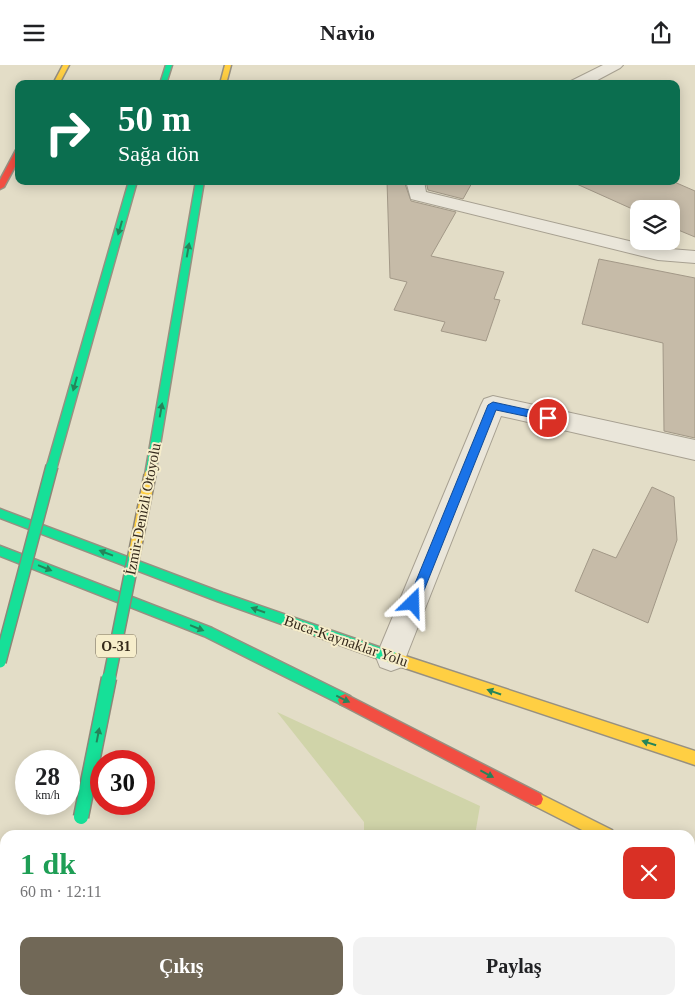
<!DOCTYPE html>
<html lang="tr">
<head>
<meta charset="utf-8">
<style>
  :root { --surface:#fff; --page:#f2f2f2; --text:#202124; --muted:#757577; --accent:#716857 }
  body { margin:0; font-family:"Times New Roman",serif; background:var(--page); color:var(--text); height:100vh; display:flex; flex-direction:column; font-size:19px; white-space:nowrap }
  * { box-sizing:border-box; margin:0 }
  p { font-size:16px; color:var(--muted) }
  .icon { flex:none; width:28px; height:28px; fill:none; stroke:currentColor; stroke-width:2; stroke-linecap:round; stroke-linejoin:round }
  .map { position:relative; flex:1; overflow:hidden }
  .sheet { position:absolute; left:0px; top:765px; width:695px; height:175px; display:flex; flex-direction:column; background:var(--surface); border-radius:15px 15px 0 0; box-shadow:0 2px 12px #0003 }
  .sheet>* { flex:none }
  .guide { position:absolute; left:15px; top:15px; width:665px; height:105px; border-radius:10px; box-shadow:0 2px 12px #0003; background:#0b6e4f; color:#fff; overflow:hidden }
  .buttons { position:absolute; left:630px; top:135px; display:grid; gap:10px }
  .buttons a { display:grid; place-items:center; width:50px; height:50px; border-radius:10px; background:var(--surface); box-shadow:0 2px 12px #0003; font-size:25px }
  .speed { position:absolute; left:15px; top:685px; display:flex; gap:10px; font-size:25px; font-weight:700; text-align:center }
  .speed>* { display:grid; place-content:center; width:65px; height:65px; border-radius:50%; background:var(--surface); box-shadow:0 2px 12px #0003; line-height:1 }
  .speed small { font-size:12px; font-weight:400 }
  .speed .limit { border:8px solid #d22; background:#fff; color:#111 }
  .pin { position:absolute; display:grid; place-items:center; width:42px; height:42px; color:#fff; margin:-21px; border:2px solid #fff; border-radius:50%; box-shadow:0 1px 5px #0007 }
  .me { position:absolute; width:55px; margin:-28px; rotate:22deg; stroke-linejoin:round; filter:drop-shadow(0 0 4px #0008) }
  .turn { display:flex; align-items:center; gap:18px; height:105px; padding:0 20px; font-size:22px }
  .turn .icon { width:65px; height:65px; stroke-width:2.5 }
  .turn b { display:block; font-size:35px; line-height:42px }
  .round { display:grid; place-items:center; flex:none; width:52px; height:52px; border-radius:10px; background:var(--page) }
  .overview { display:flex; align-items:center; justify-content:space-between; height:85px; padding:0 20px }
  h1 { font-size:30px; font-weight:700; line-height:38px; color:#1e9e55 }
  .cta { display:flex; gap:10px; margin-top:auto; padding:10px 20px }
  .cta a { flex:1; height:58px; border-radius:10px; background:var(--accent); color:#fff; font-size:20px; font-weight:700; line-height:58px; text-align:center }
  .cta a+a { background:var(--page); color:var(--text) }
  header { display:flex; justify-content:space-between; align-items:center; height:65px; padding:0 20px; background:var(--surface); font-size:22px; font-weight:700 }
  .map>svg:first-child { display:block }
  .green { fill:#d0d4a9 }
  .building { fill:#c6bba8; stroke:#a29887 }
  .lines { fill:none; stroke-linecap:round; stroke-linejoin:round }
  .street-casing { stroke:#a7a091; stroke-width:2 }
  .fast-casing { stroke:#979081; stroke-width:3 }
  .slow-casing { stroke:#979081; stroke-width:3 }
  .jam-casing { stroke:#979081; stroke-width:3 }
  .street { fill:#eae6da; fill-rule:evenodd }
  .fast { fill:#16e098; fill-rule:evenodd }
  .slow { fill:#ffcf43; fill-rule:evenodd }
  .jam { fill:#f24e42; fill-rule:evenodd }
  .fast-bridge-far1-casing { stroke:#8d8678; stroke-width:14; stroke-linecap:butt }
  .fast-bridge-casing { stroke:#8d8678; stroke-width:17; stroke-linecap:butt }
  .slow-bridge-casing { stroke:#8d8678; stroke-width:14; stroke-linecap:butt }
  .fast-bridge-far1 { stroke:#16e098; stroke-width:11 }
  .fast-bridge { stroke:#16e098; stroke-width:14 }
  .slow-bridge { stroke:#ffcf43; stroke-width:11 }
  .oneway { fill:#25845a }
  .route { fill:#1a73e8; stroke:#114b97 }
  .labels { text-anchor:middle; stroke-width:4; stroke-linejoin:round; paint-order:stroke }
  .shield { fill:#f6edcb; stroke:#6e6450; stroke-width:1 }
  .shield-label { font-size:14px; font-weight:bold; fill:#34291b }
  .street-label { font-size:15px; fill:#34291b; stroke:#f6edcb }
</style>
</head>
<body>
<header><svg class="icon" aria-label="menu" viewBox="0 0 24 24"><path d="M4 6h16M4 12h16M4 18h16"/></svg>Navio<svg class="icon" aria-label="share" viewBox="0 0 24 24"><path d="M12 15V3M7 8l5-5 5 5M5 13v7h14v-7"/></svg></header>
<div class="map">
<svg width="695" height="940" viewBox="0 0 695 940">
  <rect width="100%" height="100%" fill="#e3ddc7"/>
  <path class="green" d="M277 647 480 741 475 770H364V757Z
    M365 935H478V940H365Z"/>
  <path class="building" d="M387 116H404L411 136 456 147 431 191 504 207 494 234 500 235 486 276 441 266 445 257 394 245 407 217 390 213Z
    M426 116H473L463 134 428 125Z
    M570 116H672L695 126V172L671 162V144H639V147Z
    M599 194 695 213V373L664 366 663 278 582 259Z
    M652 422 674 432 677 475 648 558 575 526 593 484 616 493Z"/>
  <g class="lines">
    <g class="street-casing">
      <path id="street" d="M603 0H623L620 3 590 19H569L571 16Z
        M406 116H424L426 127 658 183 695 186V198L658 195 411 134Z
        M493 331 695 375V395L501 351 402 602 391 606 380 602 376 592 481 340 484 334Z"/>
    </g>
    <g class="fast-casing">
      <path id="fast" d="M166 0H172L166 19H160Z
        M129 116H137L57 401 52 405 47 401Z
        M196 116H204L155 410 150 414 145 410Z
        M0 444 223 528 396 588 400 590 402 594 400 598 396 600 217 536 0 453Z
        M0 481 212 563 350 631 352 635 350 639 345 641 340 639 204 571 0 491Z
        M41 935H57L56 940H40Z"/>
    </g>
    <g class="slow-casing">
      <path id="slow" d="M63 0H69L59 19H53Z
        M225 0H231L226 19H220Z
        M396 588 695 686V700L396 600 392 598 390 594 392 590Z
        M536 727 612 765 614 770H592L531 739 529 734 531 729Z"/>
    </g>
    <g class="jam-casing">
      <path id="jam" d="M16 85H19V94L4 122 0 124V115Z
        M345 629 541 729 543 734 541 739 536 741 531 739 340 639 338 635 340 631Z
        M690 801 695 803V818L690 816Z"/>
    </g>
    <use href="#street" class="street"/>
    <use href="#fast" class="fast"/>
    <use href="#slow" class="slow"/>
    <use href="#jam" class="jam"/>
    <g class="fast-bridge-far1-casing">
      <path id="fast-bridge-far1" d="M0 597 52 401
        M109 614 134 490"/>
    </g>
    <g class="fast-bridge-casing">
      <path id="fast-bridge" d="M81 752 109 613"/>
    </g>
    <g class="slow-bridge-casing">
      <path id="slow-bridge" d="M134 490 150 410"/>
    </g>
    <use href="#fast-bridge-far1" class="fast-bridge-far1"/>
    <use href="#fast-bridge" class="fast-bridge"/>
    <use href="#slow-bridge" class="slow-bridge"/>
  </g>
  <defs><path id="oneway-solid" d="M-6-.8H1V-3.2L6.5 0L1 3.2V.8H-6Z" transform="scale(1.25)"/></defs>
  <g class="oneway">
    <use href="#oneway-solid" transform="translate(120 163) rotate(106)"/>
    <use href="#oneway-solid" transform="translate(188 185) rotate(-80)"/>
    <use href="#oneway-solid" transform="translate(75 319) rotate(106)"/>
    <use href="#oneway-solid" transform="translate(161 345) rotate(-80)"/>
    <use href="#oneway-solid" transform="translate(106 488) rotate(-159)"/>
    <use href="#oneway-solid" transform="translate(45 503) rotate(22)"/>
    <use href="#oneway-solid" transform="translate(258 545) rotate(-161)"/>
    <use href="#oneway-solid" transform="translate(197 563) rotate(22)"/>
    <use href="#oneway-solid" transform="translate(494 627) rotate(-161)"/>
    <use href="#oneway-solid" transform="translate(343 634) rotate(26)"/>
    <use href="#oneway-solid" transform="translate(98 670) rotate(-79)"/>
    <use href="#oneway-solid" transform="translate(649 678) rotate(-162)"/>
    <use href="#oneway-solid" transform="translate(487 709) rotate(28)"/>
  </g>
  <path class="route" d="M493 337 548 349 553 353 548 356 496 345 419 538 417 542 413 544 408 542 407 538 488 340Z"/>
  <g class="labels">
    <rect class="shield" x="96" y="569.5" width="40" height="23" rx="4"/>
    <g class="shield-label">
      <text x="116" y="586">O-31</text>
    </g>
    <g class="street-label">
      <text transform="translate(143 444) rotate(-79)" y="5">İzmir-Denizli Otoyolu</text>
      <text transform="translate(346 576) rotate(19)" y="5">Buca-Kaynaklar Yolu</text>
    </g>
  </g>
</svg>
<div class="buttons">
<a><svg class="icon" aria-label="layers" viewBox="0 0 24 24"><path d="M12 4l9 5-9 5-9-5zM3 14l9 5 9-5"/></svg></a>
</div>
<div class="speed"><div>28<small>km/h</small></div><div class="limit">30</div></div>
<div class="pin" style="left:548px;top:353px;background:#d93025"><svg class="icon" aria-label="arrive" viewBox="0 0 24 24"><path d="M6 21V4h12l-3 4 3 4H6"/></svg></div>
<svg class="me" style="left:413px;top:538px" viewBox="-20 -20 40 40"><path d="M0-17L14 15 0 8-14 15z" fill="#1a73e8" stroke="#fff" stroke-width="4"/></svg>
<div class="guide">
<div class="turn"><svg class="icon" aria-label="right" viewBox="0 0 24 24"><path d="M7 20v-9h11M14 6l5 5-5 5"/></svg><div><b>50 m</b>Sağa dön</div></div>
</div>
<section class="sheet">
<div class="overview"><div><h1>1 dk</h1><p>60 m · 12:11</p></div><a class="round" style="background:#d93025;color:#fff"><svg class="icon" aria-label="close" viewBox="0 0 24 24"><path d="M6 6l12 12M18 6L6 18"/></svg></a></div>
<div class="cta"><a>Çıkış</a><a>Paylaş</a></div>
</section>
</div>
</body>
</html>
